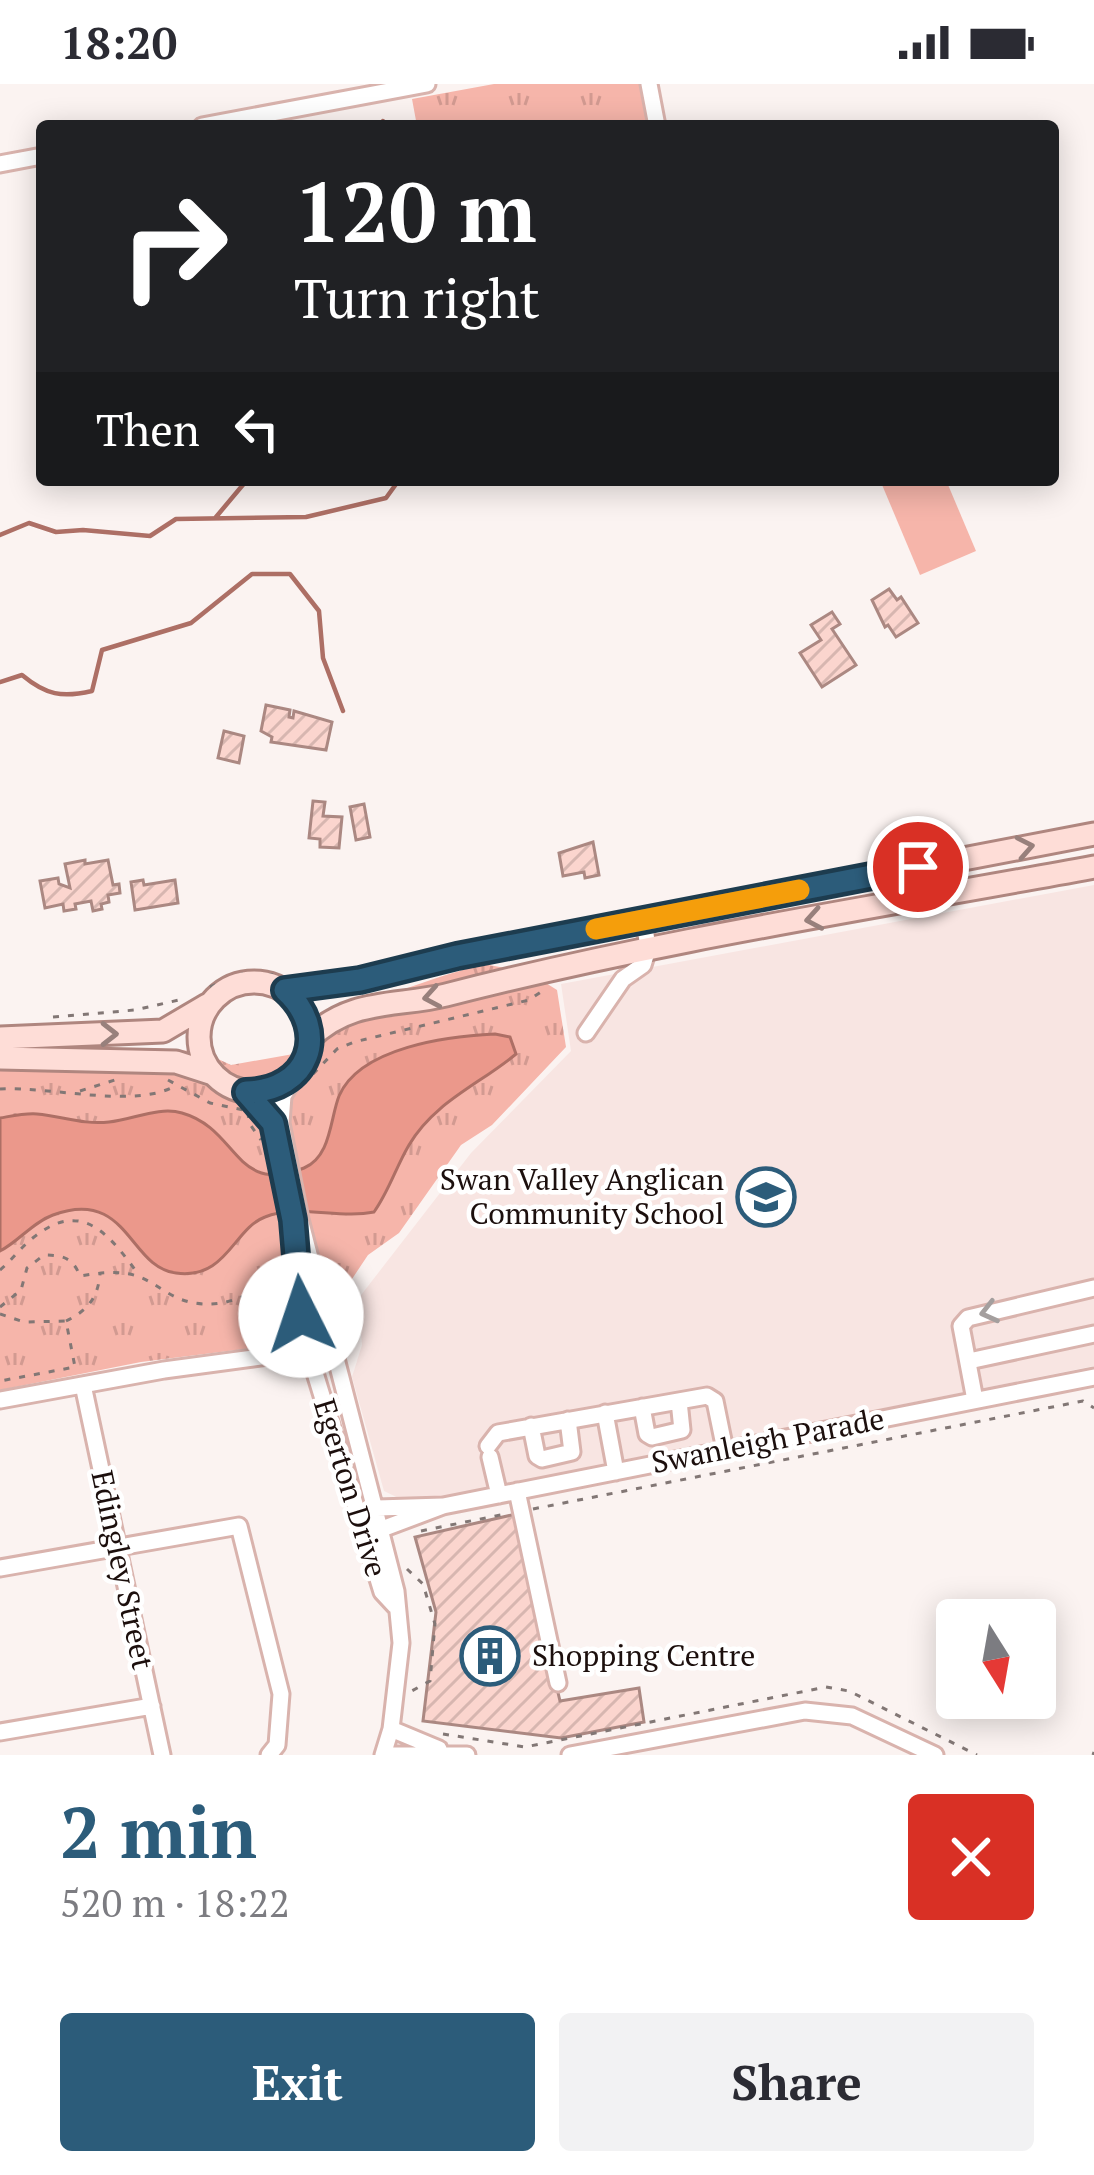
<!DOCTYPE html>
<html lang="en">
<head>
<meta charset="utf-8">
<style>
  :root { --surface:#fff; --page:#f2f2f3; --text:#2b2b33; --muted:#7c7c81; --accent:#2c5c7a }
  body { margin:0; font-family:"PT Serif",serif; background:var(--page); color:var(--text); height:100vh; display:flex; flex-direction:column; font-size:45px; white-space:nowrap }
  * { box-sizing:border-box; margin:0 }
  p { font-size:39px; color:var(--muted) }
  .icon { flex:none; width:66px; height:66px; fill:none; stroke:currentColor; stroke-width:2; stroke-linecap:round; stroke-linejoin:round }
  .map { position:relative; height:1671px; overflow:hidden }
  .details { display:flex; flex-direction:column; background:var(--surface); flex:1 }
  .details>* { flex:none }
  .hud { position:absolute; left:36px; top:36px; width:1023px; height:366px; border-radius:12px; box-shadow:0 6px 30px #0003; background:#202124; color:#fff; overflow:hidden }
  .needle { width:78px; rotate:169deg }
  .buttons { position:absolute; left:936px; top:1515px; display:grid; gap:24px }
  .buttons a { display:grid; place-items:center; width:120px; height:120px; border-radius:12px; background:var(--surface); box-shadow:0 6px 30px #0003; font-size:60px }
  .pin { position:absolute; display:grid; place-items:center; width:102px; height:102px; color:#fff; margin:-51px; border:6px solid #fff; border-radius:50%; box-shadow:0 3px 12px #0007 }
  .me { position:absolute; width:132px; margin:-66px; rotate:356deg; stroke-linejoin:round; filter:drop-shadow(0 0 9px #0008) }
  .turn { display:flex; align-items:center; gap:42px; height:252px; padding:0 60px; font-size:54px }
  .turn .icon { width:156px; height:156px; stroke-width:2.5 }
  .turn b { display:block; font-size:84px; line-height:102px }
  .then { display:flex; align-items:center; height:114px; padding:0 60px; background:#0003; gap:24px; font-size:45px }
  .round { display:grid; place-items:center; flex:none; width:126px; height:126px; border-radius:12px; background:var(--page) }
  .head { display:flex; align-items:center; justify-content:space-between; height:204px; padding:0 60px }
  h1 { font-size:72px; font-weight:800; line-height:90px; color:var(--accent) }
  .action { display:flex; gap:24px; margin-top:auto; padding:24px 60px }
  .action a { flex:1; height:138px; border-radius:12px; background:var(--accent); color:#fff; font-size:48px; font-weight:800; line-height:138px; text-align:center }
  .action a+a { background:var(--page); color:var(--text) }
  .status { display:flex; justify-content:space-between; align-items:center; height:84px; padding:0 60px; background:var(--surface); direction:ltr }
  .status svg { height:33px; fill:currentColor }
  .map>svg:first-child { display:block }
  .built { fill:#f8e5e2 }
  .grass { fill:#f6b5aa }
  .park { fill:url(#park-tufts) }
  .water { fill:#eb988b; stroke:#ad6f65; stroke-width:3 }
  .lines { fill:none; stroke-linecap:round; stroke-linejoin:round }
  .stream { stroke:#ad6f65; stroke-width:4.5 }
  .building { fill:url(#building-hatch); stroke:#ab8882; stroke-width:3 }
  .minor-casing { stroke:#d9b3ad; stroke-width:21 }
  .major-casing { stroke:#af867f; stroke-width:27 }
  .path { stroke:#827775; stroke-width:3; stroke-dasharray:6 9; stroke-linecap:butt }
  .minor { stroke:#fff; stroke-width:15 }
  .major { stroke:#feddd7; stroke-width:21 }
  .oneway { stroke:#98807c }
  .oneway2 { stroke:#a49f9e }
  .route-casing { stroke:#1d3c4f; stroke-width:30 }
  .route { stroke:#2c5c7a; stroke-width:21 }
  .slow { stroke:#f59e0b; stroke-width:21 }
  .labels { text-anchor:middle; stroke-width:9; stroke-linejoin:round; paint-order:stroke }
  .poi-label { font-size:30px; fill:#1c0f0d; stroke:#fff; text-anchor:end }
  .street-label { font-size:30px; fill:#1c0f0d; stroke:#fff }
</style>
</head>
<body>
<div class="status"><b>18:20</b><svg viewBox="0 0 49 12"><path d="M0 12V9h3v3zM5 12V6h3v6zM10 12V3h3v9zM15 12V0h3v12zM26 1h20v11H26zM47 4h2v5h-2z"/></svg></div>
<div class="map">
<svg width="1094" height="1671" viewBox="0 0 1094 1671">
  <defs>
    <pattern id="park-tufts" width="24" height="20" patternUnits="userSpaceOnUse" patternTransform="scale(3)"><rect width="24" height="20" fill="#f6b5aa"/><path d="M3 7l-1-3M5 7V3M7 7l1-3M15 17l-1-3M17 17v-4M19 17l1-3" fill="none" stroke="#d29a91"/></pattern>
    <pattern id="building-hatch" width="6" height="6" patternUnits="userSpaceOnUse" patternTransform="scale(3)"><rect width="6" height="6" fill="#fbd5ce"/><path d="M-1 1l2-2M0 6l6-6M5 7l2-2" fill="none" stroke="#d7b6b0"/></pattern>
  </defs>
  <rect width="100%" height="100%" fill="#fbf3f1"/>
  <path class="built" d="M1094 801V1282L409 1419 384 1407 352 1293 362 1261 358 1215 471 1069 571 967 561 900Z"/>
  <path class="grass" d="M880 396H946L976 467 920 491Z"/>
  <path class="park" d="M494 0H655L663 42H417L412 15Z
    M484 880 530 889 557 906 566 963 492 1041 461 1061 399 1149 368 1171 344 1207 355 1251 141 1278 0 1306V968L154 964 203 968 231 981 299 969C333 924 430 895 484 880Z"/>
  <path class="water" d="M495 950 510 953 516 970C480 1000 434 1018 409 1061 396 1083 389 1107 374 1128 339 1135 297 1120 265 1133 233 1145 227 1196 176 1189 129 1184 128 1103 53 1131 33 1138 18 1158 0 1167V1034C12 1032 25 1029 37 1030 62 1032 83 1041 109 1038 132 1036 159 1022 182 1029 239 1045 234 1112 304 1084 331 1073 330 1035 339 1012 360 963 449 952 495 950Z"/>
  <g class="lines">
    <path class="stream" d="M381 42 383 37
      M216 433 247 396
      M0 451 29 439 56 448 83 446 150 452 176 435 306 433 386 414 399 396
      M0 598 22 591C46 611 62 614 92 607L102 566 191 539 252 490H290L319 527 323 574 343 627"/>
  </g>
  <path class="building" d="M889 505 897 516 901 513 918 539 896 553 888 541 885 543 872 516Z
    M832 528 840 540 832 545 856 581 822 603 800 569 821 556 811 541Z
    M266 621 290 626 289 633 293 634 294 627 332 638 326 666 271 658 272 653 261 647Z
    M224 647 244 652 239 679 218 674Z
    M313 717 325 718 323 732 342 733 339 764 320 763V755L309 754Z
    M364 720 370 753 356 756 350 723Z
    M593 758 599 791 585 794 584 788 563 792 559 769Z
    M85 776V780L108 776 113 801 119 800 120 809 108 811 109 818 101 820 102 825 93 827 91 817 75 820 76 825 64 827 63 820 45 824 40 797 58 794 59 800 70 804 65 780Z
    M143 796 144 801 175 796 178 819 135 826 131 798Z
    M516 1430 560 1617 639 1604 644 1638 561 1654 423 1637 436 1528 415 1453Z"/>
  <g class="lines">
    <g class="minor-casing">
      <path id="minor" d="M649 0 657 42
        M202 42 427 0
        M0 80 42 72
        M586 949 623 895 643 881 648 865 644 835
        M297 989 283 1012 281 1039 300 1135 396 1507 401 1559 391 1645 383 1671
        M246 1008 266 1027 276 1052
        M294 1140 308 1266 382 1508 395 1522
        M969 1277 1094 1250
        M83 1301 162 1671
        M0 1316 164 1286 335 1263
        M975 1316 961 1242 968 1234 1094 1204
        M642 1323 647 1350 652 1353 682 1346 679 1317
        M605 1329 616 1388
        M531 1342 537 1372 542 1375 572 1368 568 1336
        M488 1362 498 1349 707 1312 715 1317 725 1366
        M490 1373 499 1411
        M517 1407 558 1599
        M443 1422 377 1424 361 1439 382 1445 443 1422 1094 1293
        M0 1484 239 1442 281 1610 277 1661 269 1671
        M391 1645 439 1665
        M0 1648 152 1622
        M393 1671H467
        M570 1671 805 1627 852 1632 935 1671"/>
    </g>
    <g class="major-casing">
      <path id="major" d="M199 953a55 55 0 1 1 110 0a55 55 0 1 1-110 0Z
        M285 906 360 896 457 872 1094 750
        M0 954 163 947 207 921
        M310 954C350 914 397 923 446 911 659 856 878 823 1094 783
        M0 974 176 978 213 990"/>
    </g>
    <path class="path" d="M210 903 244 889 276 891
      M53 933 135 926 179 916
      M313 990 337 965 354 958 529 916 541 908
      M168 996 210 1019 248 1027
      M0 1005C50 1002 135 1025 175 1002
      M80 1007 118 995
      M248 1028 249 1039 261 1056
      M0 1186C12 1176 21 1163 34 1153 83 1114 110 1152 139 1191
      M0 1223 21 1206 27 1184 44 1171C63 1171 73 1174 80 1192 99 1189 118 1186 137 1192 152 1197 165 1209 180 1215 219 1230 257 1210 285 1184
      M0 1230 24 1238 66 1237 75 1283 0 1297
      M66 1237C87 1227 98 1214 100 1190
      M533 1425 1083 1317 1094 1324
      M421 1447 505 1430
      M407 1485 423 1500 435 1540 430 1597 408 1609
      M443 1650 525 1663 826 1603 849 1607 977 1671
      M1093 1671 1094 1668"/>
    <use href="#minor" class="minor"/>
    <use href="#major" class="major"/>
  </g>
  <defs><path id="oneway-chevron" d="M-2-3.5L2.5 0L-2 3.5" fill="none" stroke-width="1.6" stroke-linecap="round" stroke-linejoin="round" transform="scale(3)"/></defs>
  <g class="oneway">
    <use href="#oneway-chevron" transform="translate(1025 763) rotate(-11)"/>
    <use href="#oneway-chevron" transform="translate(814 835) rotate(170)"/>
    <use href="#oneway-chevron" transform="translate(432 913) rotate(170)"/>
    <use href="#oneway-chevron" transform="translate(109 950)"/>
  </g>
  <use class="oneway2" href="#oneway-chevron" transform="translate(989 1228) rotate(166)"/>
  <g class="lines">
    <g class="route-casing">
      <path id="route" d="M301 1231 293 1136 273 1039 246 1008C309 1007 331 948 285 906L360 896 457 872 918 783"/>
    </g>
    <use href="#route" class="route"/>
    <path class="slow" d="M596 845 799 806"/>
  </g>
  <defs>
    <g id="school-ring" transform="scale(3)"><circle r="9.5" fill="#fff" stroke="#2c5c7a" stroke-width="1.5"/><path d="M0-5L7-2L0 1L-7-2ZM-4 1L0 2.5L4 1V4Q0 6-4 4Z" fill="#2c5c7a"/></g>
    <g id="building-ring" transform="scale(3)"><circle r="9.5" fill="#fff" stroke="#2c5c7a" stroke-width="1.5"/><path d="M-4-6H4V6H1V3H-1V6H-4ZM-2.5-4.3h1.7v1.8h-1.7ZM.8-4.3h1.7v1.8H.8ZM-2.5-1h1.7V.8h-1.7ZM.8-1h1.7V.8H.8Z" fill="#2c5c7a"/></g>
  </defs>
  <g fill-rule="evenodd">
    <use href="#school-ring" x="766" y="1113"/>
    <use href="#building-ring" x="490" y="1572"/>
  </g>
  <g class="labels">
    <g class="poi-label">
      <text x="724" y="1106">Swan Valley Anglican<tspan x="724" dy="34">Community School</tspan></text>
      <text x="532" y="1582" text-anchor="start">Shopping Centre</text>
    </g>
    <g class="street-label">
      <text transform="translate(768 1357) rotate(-11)" y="10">Swanleigh Parade</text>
      <text transform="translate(350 1404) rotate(73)" y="10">Egerton Drive</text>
      <text transform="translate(122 1486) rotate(78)" y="10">Edingley Street</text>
    </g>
  </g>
</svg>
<div class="buttons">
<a><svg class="needle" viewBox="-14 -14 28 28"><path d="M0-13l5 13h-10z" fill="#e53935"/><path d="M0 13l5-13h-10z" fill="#7c7c81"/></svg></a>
</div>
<div class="pin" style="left:918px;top:783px;background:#d93025"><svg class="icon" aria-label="arrive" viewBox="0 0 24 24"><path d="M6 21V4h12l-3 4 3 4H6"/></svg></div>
<svg class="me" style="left:301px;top:1231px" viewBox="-20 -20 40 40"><circle r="19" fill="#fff"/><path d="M0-13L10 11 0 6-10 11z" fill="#2c5c7a"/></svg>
<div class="hud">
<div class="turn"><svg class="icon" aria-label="right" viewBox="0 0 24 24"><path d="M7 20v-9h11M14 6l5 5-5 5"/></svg><div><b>120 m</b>Turn right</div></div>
<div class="then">Then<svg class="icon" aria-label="left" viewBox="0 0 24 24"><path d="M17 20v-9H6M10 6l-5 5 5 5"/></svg></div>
</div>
</div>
<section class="details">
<div class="head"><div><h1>2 min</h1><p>520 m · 18:22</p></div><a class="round" style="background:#d93025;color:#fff"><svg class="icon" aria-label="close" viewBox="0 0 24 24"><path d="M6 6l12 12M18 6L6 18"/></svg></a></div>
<div class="action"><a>Exit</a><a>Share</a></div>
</section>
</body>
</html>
